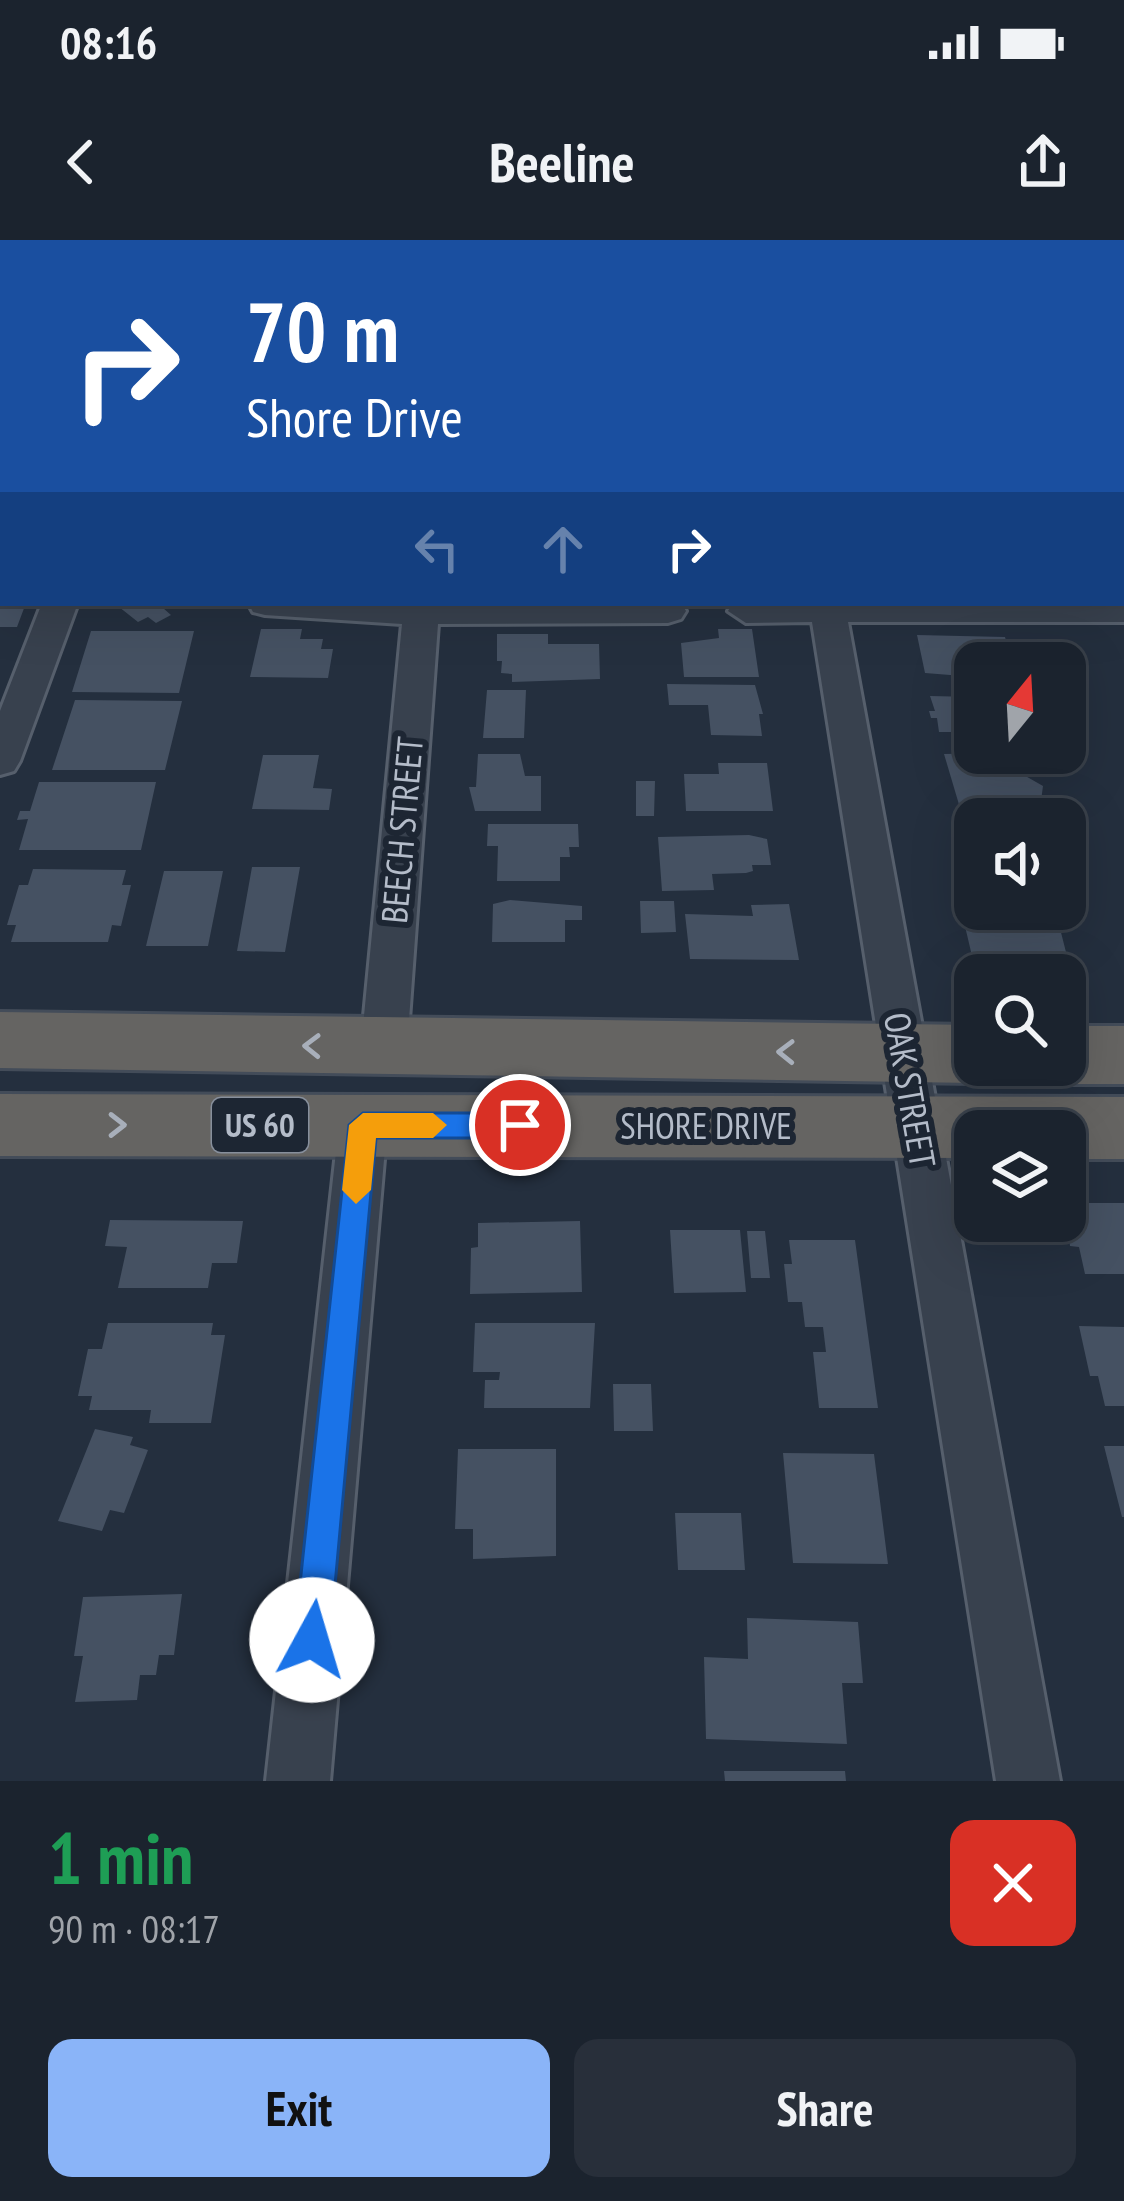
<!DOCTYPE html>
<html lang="en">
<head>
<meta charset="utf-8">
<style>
  :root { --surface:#1b232e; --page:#282f3a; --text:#f1f3f6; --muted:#a0a4aa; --line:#39404a; --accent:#8ab4f8 }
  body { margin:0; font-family:"PT Sans Narrow",sans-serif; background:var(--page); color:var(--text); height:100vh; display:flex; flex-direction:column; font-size:45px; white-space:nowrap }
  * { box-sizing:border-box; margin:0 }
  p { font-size:39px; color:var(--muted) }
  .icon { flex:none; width:66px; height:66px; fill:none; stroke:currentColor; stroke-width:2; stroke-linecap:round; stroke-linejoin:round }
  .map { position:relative; height:1541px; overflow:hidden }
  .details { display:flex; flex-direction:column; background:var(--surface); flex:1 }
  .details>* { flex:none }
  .hud { position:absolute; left:0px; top:0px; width:1125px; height:366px; box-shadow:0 12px 48px #0002,0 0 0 3px var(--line); background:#1a4fa0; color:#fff; overflow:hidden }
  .needle { width:78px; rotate:18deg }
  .controls { position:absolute; left:954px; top:402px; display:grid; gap:24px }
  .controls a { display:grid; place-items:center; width:132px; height:132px; border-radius:24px; background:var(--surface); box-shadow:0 12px 48px #0002,0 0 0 3px var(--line); font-size:60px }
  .pin { position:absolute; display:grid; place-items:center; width:102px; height:102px; color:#fff; margin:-51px; border:6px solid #fff; border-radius:50%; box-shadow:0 3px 12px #0007 }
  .me { position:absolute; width:132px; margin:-66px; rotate:6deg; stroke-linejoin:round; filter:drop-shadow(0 0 9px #0008) }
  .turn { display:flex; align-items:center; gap:42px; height:252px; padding:0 48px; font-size:54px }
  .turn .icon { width:156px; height:156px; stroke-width:2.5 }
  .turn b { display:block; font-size:84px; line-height:102px }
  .lanes { display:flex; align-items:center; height:114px; padding:0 48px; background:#0003; justify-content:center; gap:60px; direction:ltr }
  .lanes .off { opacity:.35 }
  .round { display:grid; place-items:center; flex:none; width:126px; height:126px; border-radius:24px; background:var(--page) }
  .headline { display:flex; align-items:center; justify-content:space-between; height:204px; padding:0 48px }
  h1 { font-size:72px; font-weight:600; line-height:90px; color:#1e9e55 }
  .button { display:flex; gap:24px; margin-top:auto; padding:24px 48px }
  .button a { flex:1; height:138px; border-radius:24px; background:var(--accent); color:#111; font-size:48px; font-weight:600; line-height:138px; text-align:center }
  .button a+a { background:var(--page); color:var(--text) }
  .status { display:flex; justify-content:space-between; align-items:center; height:84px; padding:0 60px; background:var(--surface); direction:ltr }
  .status svg { height:33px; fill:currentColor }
  header { display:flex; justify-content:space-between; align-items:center; height:156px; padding:0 48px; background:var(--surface); font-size:54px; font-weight:600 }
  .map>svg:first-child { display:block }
  .water { fill:#394c67 }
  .building { fill:#455162 }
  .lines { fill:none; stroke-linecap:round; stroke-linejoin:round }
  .minor-casing { stroke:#565f6c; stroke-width:6 }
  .trunk-casing { stroke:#434c59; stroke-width:6 }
  .minor { fill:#38414e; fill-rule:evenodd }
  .trunk { fill:#656462; fill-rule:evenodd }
  .oneway { stroke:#a8afba }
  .route { fill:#1a73e8; stroke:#114b97; stroke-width:3 }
  .slow { fill:#f59e0b }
  .labels { text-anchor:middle; stroke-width:12; stroke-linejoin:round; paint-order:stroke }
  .shield { fill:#1d2633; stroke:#878f9c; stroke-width:3 }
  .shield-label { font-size:33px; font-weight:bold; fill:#b4bcc9 }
  .street-label { font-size:36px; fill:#b4bcc9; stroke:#1d2633 }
</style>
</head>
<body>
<div class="status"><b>08:16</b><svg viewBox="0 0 49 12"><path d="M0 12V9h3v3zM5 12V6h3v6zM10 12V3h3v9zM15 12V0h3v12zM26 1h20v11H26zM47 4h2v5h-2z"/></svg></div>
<header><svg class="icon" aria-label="back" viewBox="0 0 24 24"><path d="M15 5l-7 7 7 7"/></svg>Beeline<svg class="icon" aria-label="share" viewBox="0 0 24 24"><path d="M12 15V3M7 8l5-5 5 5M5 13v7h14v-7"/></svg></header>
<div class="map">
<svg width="1124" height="1541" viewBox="0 0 1124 1541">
  <rect width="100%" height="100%" fill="#242f3e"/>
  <path class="water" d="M0 0H1124V71L1122 3H3V46Z"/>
  <path class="building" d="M0 363H26L17 387H0Z
    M114 363H172L163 368 171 375 156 383 148 377 138 382Z
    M261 389H302L300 399H323L321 409H333L328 438 250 437Z
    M718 389H752L759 437H684L681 403 719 398Z
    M91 391H194L179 453 72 452Z
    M497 394H548V404H599L600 439 512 442V434L501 433 502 421H497Z
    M917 395 1005 397 1012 423H975V437L925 433Z
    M667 444 755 445 763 474H759L762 496 711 495 708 465H669Z
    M487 450H526L524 498H483Z
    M930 456 975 457V492H939L937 478H931L929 471H935Z
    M75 460 182 461 165 530H52Z
    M991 513 1019 523 1022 534 1043 546 1041 561H999L1004 577 963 578 944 514Z
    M478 514H520L525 536H541V571H475L469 547H476Z
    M263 515H319L313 548 332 549 329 570 252 569Z
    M718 523H767L773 571H686L684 534H719Z
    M636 541H655L654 576H636Z
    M39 542H156L141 610H19L28 579 17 580 20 571H30Z
    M488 584H578L579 607H569L570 617H560V641H497L498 606H487Z
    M954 585H975V615L971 606H959Z
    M749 595 767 599 771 625H752L753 631 746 633 712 634 714 650 662 651 658 597Z
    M252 627H300L285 712 237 711Z
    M33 629 126 630 122 645H131L121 686 112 685 108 702H11L16 685H7L19 645H28Z
    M164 631H223L208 706H146Z
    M510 660 582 666V680H565V702H492L493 664Z
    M640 661H674L676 692 641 693Z
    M789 664 799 720 690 719 685 674 753 676 751 665Z
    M960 665 1055 669 1067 716H972Z
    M1065 963H1124V1034H1085L1079 1007 1070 1006Z
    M110 980 243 981 237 1023H212L208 1048H118L127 1007 105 1006Z
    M580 981 582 1052 470 1054 471 1008 478 1007V983Z
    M670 990H740L746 1052 674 1053Z
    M747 991H765L770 1038H751Z
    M789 1000H855L878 1168H819L813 1112H826L823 1087H805L802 1062H788L784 1024H792Z
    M108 1083H213L211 1095H225L211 1183H149L151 1170H89L92 1156H78L88 1109H102Z
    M475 1083H595L590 1168H484L485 1140H499L500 1132H473Z
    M1079 1086 1124 1087V1166H1105L1098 1136H1090Z
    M613 1144H651L653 1191H614Z
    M95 1189 133 1197 130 1205 148 1210 124 1273 110 1270 102 1291 58 1281Z
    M1104 1206H1124V1277H1122Z
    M458 1209H556V1316L473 1319V1289H455Z
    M783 1213 874 1214 888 1324 793 1323Z
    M675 1273H741L745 1330H678Z
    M182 1354 174 1415H159L156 1435H140L137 1460 75 1462 83 1416H74L83 1357Z
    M747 1378 858 1382 863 1443H842L847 1504 706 1499 704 1417 748 1419Z
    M724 1531H845L846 1541H725Z"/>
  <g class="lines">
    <g class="minor-casing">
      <path id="minor" d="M0 265H3V285H0Z
        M1124 358V382H848L1060 1541H996L812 382 746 383 728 371 733 363H1122Z
        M42 363H78L20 521 14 531 0 535V471Z
        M681 363 686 371 681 379 668 383 438 384 407 807 400 821 384 826 368 821 361 807 402 384 265 375 253 372 248 363Z
        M363 864 380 870 387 885 330 1541H266L339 885 346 870Z"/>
    </g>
    <g class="trunk-casing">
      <path id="trunk" d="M0 772 975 785V825H1003L999 834 975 843 0 828Z
        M1065 786H1124V844H1065L1041 835 1036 825H1065Z
        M0 854 1124 857V919H1065V891H975V918L0 916Z"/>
    </g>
    <use href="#minor" class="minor"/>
    <use href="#trunk" class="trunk"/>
  </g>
  <defs><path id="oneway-chevron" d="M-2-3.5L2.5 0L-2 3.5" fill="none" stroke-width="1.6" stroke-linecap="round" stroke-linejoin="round" transform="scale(3)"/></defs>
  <g class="oneway">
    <use href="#oneway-chevron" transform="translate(312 806) rotate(-179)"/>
    <use href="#oneway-chevron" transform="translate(786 812) rotate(-179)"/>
    <use href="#oneway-chevron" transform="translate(117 885)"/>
  </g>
  <path class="route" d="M363 873H520L534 885 520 898H376L330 1400 325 1413 312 1419 299 1413 294 1400 349 885Z"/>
  <path class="slow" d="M363 873H433L447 885 433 898H376L371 950 356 964 342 950 349 885Z"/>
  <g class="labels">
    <rect class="shield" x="212" y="858" width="96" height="54" rx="9"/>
    <g class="shield-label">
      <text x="260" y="897">US 60</text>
    </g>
    <g class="street-label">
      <text transform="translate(402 590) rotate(-85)" y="13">BEECH STREET</text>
      <text transform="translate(910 850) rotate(80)" y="13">OAK STREET</text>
      <text x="706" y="899">SHORE DRIVE</text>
    </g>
  </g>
</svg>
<div class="controls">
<a><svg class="needle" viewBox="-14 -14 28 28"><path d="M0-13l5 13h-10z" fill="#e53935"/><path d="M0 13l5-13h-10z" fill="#a0a4aa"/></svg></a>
<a><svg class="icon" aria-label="sound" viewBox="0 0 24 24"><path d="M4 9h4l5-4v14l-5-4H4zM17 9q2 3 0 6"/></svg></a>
<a><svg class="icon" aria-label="search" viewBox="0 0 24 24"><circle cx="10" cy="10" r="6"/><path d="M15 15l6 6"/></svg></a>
<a><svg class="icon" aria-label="layers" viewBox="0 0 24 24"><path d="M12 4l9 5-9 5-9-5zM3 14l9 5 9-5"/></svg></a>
</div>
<div class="pin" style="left:520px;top:885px;background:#d93025"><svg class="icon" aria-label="arrive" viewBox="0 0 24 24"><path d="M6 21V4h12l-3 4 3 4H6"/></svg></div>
<svg class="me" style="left:312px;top:1400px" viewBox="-20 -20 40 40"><circle r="19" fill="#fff"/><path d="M0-13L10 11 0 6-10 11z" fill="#1a73e8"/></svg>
<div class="hud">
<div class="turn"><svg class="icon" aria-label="right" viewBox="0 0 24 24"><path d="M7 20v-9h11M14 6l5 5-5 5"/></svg><div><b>70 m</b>Shore Drive</div></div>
<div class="lanes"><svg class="icon off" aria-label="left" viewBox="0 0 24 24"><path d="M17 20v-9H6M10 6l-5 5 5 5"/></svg><svg class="icon off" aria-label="ahead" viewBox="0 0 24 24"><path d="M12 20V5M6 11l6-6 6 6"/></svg><svg class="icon" aria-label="right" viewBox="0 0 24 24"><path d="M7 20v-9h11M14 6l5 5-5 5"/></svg></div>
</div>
</div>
<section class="details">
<div class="headline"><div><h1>1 min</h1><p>90 m · 08:17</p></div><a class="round" style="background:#d93025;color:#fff"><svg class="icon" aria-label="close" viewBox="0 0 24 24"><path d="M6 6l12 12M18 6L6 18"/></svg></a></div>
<div class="button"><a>Exit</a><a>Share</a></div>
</section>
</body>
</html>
